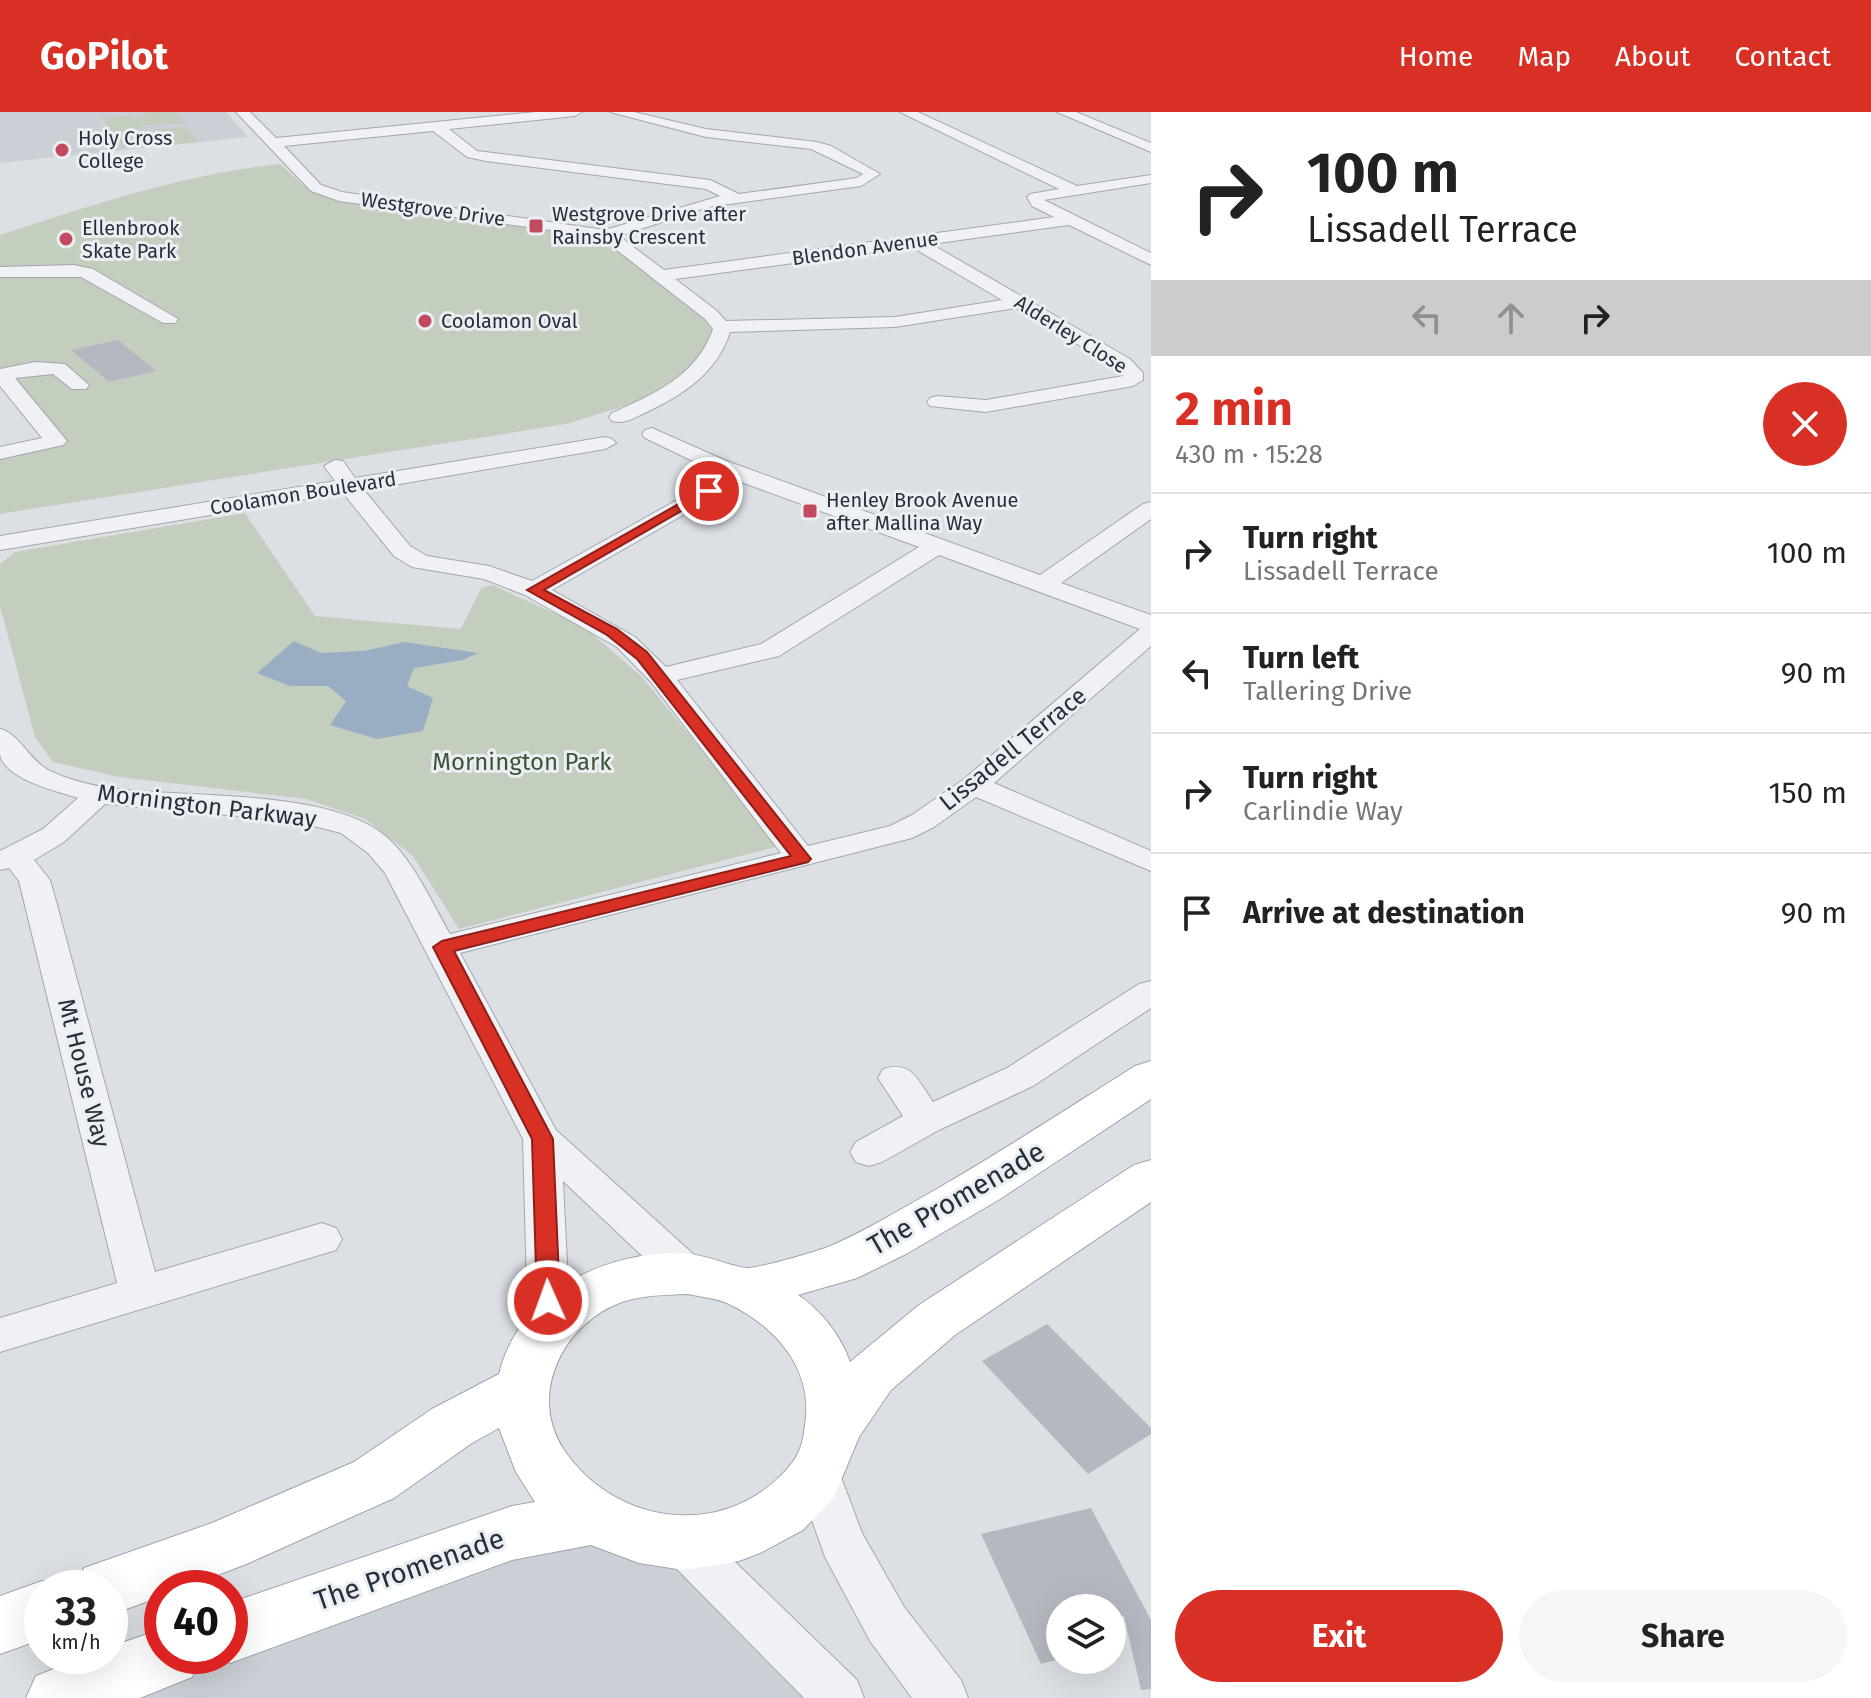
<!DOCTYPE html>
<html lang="en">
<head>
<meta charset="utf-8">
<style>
  :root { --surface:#fff; --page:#f6f6f6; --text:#222; --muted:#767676; --line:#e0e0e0; --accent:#d93025 }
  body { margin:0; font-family:"Fira Sans",sans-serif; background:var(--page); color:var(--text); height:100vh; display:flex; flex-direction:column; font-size:30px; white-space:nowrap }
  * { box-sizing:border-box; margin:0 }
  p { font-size:26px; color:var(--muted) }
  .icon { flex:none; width:44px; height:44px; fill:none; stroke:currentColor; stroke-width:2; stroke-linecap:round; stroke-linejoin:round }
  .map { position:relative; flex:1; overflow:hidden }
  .drawer { display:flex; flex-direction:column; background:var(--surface); width:720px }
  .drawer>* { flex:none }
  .hud { background:#fff; color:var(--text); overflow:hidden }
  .fabs { position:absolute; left:1046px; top:1482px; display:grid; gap:16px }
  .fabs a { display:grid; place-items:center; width:80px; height:80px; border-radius:50%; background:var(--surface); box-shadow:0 8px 32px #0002; font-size:40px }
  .speed { position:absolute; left:24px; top:1458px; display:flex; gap:16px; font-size:40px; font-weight:700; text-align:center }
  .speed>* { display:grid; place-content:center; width:104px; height:104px; border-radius:50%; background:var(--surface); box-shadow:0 8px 32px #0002; line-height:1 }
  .speed small { font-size:20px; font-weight:400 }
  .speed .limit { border:12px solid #d22; background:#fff; color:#111 }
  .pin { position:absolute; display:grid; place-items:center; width:68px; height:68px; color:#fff; margin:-34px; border:4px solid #fff; border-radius:50%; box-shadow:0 2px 8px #0007 }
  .me { position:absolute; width:88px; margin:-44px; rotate:358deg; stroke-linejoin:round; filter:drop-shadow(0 0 6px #0008) }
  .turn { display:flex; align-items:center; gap:28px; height:168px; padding:0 24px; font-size:36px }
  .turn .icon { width:104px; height:104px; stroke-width:2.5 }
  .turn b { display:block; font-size:56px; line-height:68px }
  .lanes { display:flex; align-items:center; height:76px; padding:0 24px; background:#0003; justify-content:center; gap:40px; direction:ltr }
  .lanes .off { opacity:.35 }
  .round { display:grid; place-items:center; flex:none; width:84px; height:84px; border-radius:42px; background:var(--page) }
  .summary { display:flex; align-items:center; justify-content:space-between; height:136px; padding:0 24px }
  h1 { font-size:48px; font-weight:700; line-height:60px; color:var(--accent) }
  .button { display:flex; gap:16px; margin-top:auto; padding:16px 24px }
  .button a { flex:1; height:92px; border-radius:48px; background:var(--accent); color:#fff; font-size:32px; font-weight:700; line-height:92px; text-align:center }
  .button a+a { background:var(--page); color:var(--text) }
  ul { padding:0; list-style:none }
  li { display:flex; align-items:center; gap:24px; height:120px; padding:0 24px; border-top:2px solid var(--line) }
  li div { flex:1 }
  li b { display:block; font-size:30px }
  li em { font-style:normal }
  header { display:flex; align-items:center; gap:48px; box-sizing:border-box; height:112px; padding:0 40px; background:var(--accent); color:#fff }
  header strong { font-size:38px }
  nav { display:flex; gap:44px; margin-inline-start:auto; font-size:28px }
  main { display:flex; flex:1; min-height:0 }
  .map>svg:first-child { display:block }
  .built { fill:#cbcfd6 }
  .green { fill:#c3cebe }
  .water { fill:#9aaec3 }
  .building { fill:#b4b9c1 }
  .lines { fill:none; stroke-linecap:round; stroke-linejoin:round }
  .minor-casing { stroke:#a2a7ae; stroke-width:2 }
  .major-casing { stroke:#9da5b0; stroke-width:2 }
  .minor { fill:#eff1f4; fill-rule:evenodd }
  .major { fill:#fff; fill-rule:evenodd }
  .route { fill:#d93025; stroke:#8d1f18; stroke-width:2 }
  .poi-dot { fill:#c24a5e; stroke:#ebeff3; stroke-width:3 }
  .labels { text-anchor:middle; stroke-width:6; stroke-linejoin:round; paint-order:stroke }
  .far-poi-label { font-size:20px; fill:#272f3a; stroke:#ebeff3; text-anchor:start }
  .far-street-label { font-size:20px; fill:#272f3a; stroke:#ebeff3 }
  .street-label { font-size:24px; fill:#272f3a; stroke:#ebeff3 }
  .park-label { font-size:24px; fill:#3c5536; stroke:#ebeff3 }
  .near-street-label { font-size:28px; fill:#272f3a; stroke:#ebeff3 }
</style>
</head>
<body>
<header>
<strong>GoPilot</strong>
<nav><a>Home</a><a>Map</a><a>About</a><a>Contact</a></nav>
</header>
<main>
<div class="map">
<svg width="1151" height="1586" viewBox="0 0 1151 1586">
  <rect width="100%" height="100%" fill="#dce0e5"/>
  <path class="built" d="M0 0H226L248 25 0 51Z
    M512 1421 636 1424 839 1586H58L170 1544H230Z"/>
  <path class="green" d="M175 0 186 12 140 13 142 17 112 20 102 6 131 3 134 6 147 5 145 1Z
    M186 15 199 30 169 33 166 29 152 30 154 34 124 37 113 23 142 20 145 23 159 21 157 18Z
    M280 52 308 77 327 84 569 117 606 126 700 201 713 216 704 241 657 284 566 312 0 402V346L66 332 24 279 0 258V123C92 93 183 62 280 52Z
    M245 401 315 504 461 517 481 476 492 473 583 514 642 565 779 734 459 817 413 744 365 707 306 687 119 665 53 650 35 625 0 494V452L15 440Z"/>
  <path class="water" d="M294 529 321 541 364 539 404 530 478 541 463 548 414 556 407 574 433 586 423 619 377 627 330 613 346 589 328 574H290L257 561Z"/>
  <path class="building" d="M118 228 156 259 109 270 71 238Z
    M1047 1212 1151 1316V1322L1088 1362 982 1249Z
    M1091 1396 1151 1508V1577L1141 1578 1124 1504 1112 1507V1496H1060V1547L1041 1552 981 1422Z"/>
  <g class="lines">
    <g class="minor-casing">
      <path id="minor" d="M236 0H250L276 26 536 0H582L575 4 449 17 477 39 710 68 739 82 857 66 863 62 811 37 706 25 610 0H634L706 17 817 30 831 34 880 62 861 74 708 95 619 124 664 158 1054 105 1032 94 1027 85 1030 82 1059 77 900 0H918L1077 74 1151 63V71L1044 88 1151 141V153L1069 113 931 132 1130 247 1143 261V268L1133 274 986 300 930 294 927 290 930 286 937 284 986 288 1123 264 1116 255 1016 196 895 215 730 220C717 261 684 282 647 300 635 305 625 313 612 309L609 305 612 301C654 282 697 264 713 217L705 207 604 128 594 124 339 89 311 79ZM433 19 467 45 486 49 706 77 720 84 605 118 342 80 321 73 284 34ZM912 135 1002 188 895 205 726 209 717 199 675 167Z
        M1057 0H1076L1151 31V40Z
        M74 153 93 157 178 207 175 211H163L81 165H0V155Z
        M35 250 65 252 89 273 86 277H72L53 262 15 266 67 329 63 333 0 347V335L42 326 0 274V257Z
        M652 316 724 348 1040 463 1143 392 1151 390V407L1061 471 1151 503V534L994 671 1151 739V759L976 685 934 715 912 726 460 841 556 1018 702 1150 708 1162 702 1174 688 1178 674 1174 563 1069 570 1214 564 1226 549 1231 534 1226 528 1214 523 1027 385 761 368 741 341 721 294 709 105 692 64 730 34 748 50 768 56 789 155 1160 322 1111 336 1116 342 1127 336 1138 0 1240V1206L117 1171 19 769 9 756 0 758V739L43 717 78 686C57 679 6 668 0 643 0 635 0 625 0 617 18 621 28 645 45 656 59 665 86 672 103 675 178 688 337 673 392 730 417 756 432 791 450 822L781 741 651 570 617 535 525 483 484 467 412 455 394 444 343 381 0 438V424L335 369 324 354 335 348 343 349 355 366 605 325 612 327 616 331 605 337 364 378 410 434 427 444 489 454 532 469 722 363 645 326 642 322 645 318ZM741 370 919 435 761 532 666 555 635 525 552 478ZM939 443 1140 517 964 667 912 703 890 714 808 734 677 568 779 544Z
        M1151 869V896L1033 974 939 1018 882 1050 869 1054 856 1050 850 1040 856 1030 903 1004 878 966 883 957C912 948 918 969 933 990L1007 956 1139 872Z
        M819 1343 835 1349 862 1421 904 1495 961 1568 968 1586H912L870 1529 825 1445 796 1363 803 1349Z
        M683 1409 700 1416 857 1568 864 1586H804L666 1446 659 1431 666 1416Z"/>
    </g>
    <g class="major-casing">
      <path id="major" d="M1151 949V987L1000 1087 906 1142 857 1166 798 1183C821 1198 841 1224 850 1250L919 1193 1134 1053 1151 1048V1090L955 1223 891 1278 859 1325 834 1385 803 1418 760 1441 739 1449 684 1458 639 1451 591 1433 512 1448 230 1551 213 1544H230V1491L512 1394 535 1390 516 1360 499 1316 472 1331 394 1386 244 1453 183 1476H162V1484L110 1503V1476H75L84 1456 212 1411 354 1350 432 1297 499 1262C519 1180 606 1137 687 1142 707 1143 726 1153 746 1156 757 1157 815 1140 828 1135 857 1123 886 1106 914 1090 989 1048 1062 1000 1135 954ZM688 1182C701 1185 717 1186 729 1192 774 1214 810 1253 806 1305 804 1321 803 1337 792 1351 731 1428 618 1417 564 1338 527 1283 563 1211 622 1190 642 1183 666 1183 688 1182Z
        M42 1469 60 1476H42V1527L0 1542V1484Z
        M162 1517V1544H201L192 1565 140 1586H26L36 1564 87 1544H110V1535Z"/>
    </g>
    <use href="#minor" class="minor"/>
    <use href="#major" class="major"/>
  </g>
  <path class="route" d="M705 377 716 379 544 478 617 517 647 540 811 747 808 750 454 839 553 1027 560 1189 557 1196 548 1198 540 1196 537 1189 532 1027 433 835 442 829 791 744 637 547 607 523 527 478Z"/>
  <g class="poi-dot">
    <circle cx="62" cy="38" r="8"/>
    <rect x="528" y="106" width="16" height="16" rx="4"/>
    <circle cx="66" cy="127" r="8"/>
    <circle cx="425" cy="209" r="8"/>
    <rect x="802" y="391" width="16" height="16" rx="4"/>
  </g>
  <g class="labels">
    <g class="far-poi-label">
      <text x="78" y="33">Holy Cross<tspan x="78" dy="23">College</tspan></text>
      <text x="552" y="109">Westgrove Drive after<tspan x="552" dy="23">Rainsby Crescent</tspan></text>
      <text x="82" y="123">Ellenbrook<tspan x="82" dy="23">Skate Park</tspan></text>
      <text x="441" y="216">Coolamon Oval</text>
      <text x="826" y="395">Henley Brook Avenue<tspan x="826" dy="23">after Mallina Way</tspan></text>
    </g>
    <g class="far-street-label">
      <text transform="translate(433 97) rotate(8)" y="7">Westgrove Drive</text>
      <text transform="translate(865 136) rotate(-8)" y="7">Blendon Avenue</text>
      <text transform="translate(1071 222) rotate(32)" y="7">Alderley Close</text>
      <text transform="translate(303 381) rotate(-9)" y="7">Coolamon Boulevard</text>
    </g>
    <g class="street-label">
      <text transform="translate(1013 637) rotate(-39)" y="8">Lissadell Terrace</text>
      <text transform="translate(207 694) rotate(7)" y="8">Mornington Parkway</text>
      <text transform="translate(84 961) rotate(76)" y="8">Mt House Way</text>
    </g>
    <g class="park-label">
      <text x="522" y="658">Mornington Park</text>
    </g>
    <g class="near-street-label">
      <text transform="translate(956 1086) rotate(-30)" y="10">The Promenade</text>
      <text transform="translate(409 1457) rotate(-19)" y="10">The Promenade</text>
    </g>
  </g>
</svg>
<div class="fabs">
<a><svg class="icon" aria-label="layers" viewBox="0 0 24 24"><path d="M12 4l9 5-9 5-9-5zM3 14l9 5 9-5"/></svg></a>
</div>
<div class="speed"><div>33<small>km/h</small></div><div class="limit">40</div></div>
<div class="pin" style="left:709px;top:379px;background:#d93025"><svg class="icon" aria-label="arrive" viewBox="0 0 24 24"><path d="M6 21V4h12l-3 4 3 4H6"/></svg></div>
<svg class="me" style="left:548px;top:1189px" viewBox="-20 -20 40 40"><circle r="17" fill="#d93025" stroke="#fff" stroke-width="3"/><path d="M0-11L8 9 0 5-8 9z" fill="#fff"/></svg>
</div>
<section class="drawer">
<div class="hud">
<div class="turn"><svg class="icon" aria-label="right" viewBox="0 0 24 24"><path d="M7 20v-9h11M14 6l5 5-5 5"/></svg><div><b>100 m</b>Lissadell Terrace</div></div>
<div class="lanes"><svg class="icon off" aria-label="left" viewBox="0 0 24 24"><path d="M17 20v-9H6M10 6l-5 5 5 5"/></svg><svg class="icon off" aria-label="ahead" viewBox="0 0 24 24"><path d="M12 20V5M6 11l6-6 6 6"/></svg><svg class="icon" aria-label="right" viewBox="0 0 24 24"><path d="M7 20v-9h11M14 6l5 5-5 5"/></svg></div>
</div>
<div class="summary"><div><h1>2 min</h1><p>430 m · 15:28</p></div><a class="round" style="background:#d93025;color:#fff"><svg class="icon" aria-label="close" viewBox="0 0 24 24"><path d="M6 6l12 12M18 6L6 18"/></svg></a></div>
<ul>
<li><svg class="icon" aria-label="right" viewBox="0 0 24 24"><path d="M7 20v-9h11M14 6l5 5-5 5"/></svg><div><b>Turn right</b><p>Lissadell Terrace</p></div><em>100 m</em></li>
<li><svg class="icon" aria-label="left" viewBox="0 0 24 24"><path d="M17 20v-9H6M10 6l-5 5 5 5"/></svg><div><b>Turn left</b><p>Tallering Drive</p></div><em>90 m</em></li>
<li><svg class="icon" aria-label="right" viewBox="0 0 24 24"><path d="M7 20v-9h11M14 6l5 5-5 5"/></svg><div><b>Turn right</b><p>Carlindie Way</p></div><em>150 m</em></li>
<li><svg class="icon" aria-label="arrive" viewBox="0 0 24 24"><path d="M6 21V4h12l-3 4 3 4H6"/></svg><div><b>Arrive at destination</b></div><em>90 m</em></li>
</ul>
<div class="button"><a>Exit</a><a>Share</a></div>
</section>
</main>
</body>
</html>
